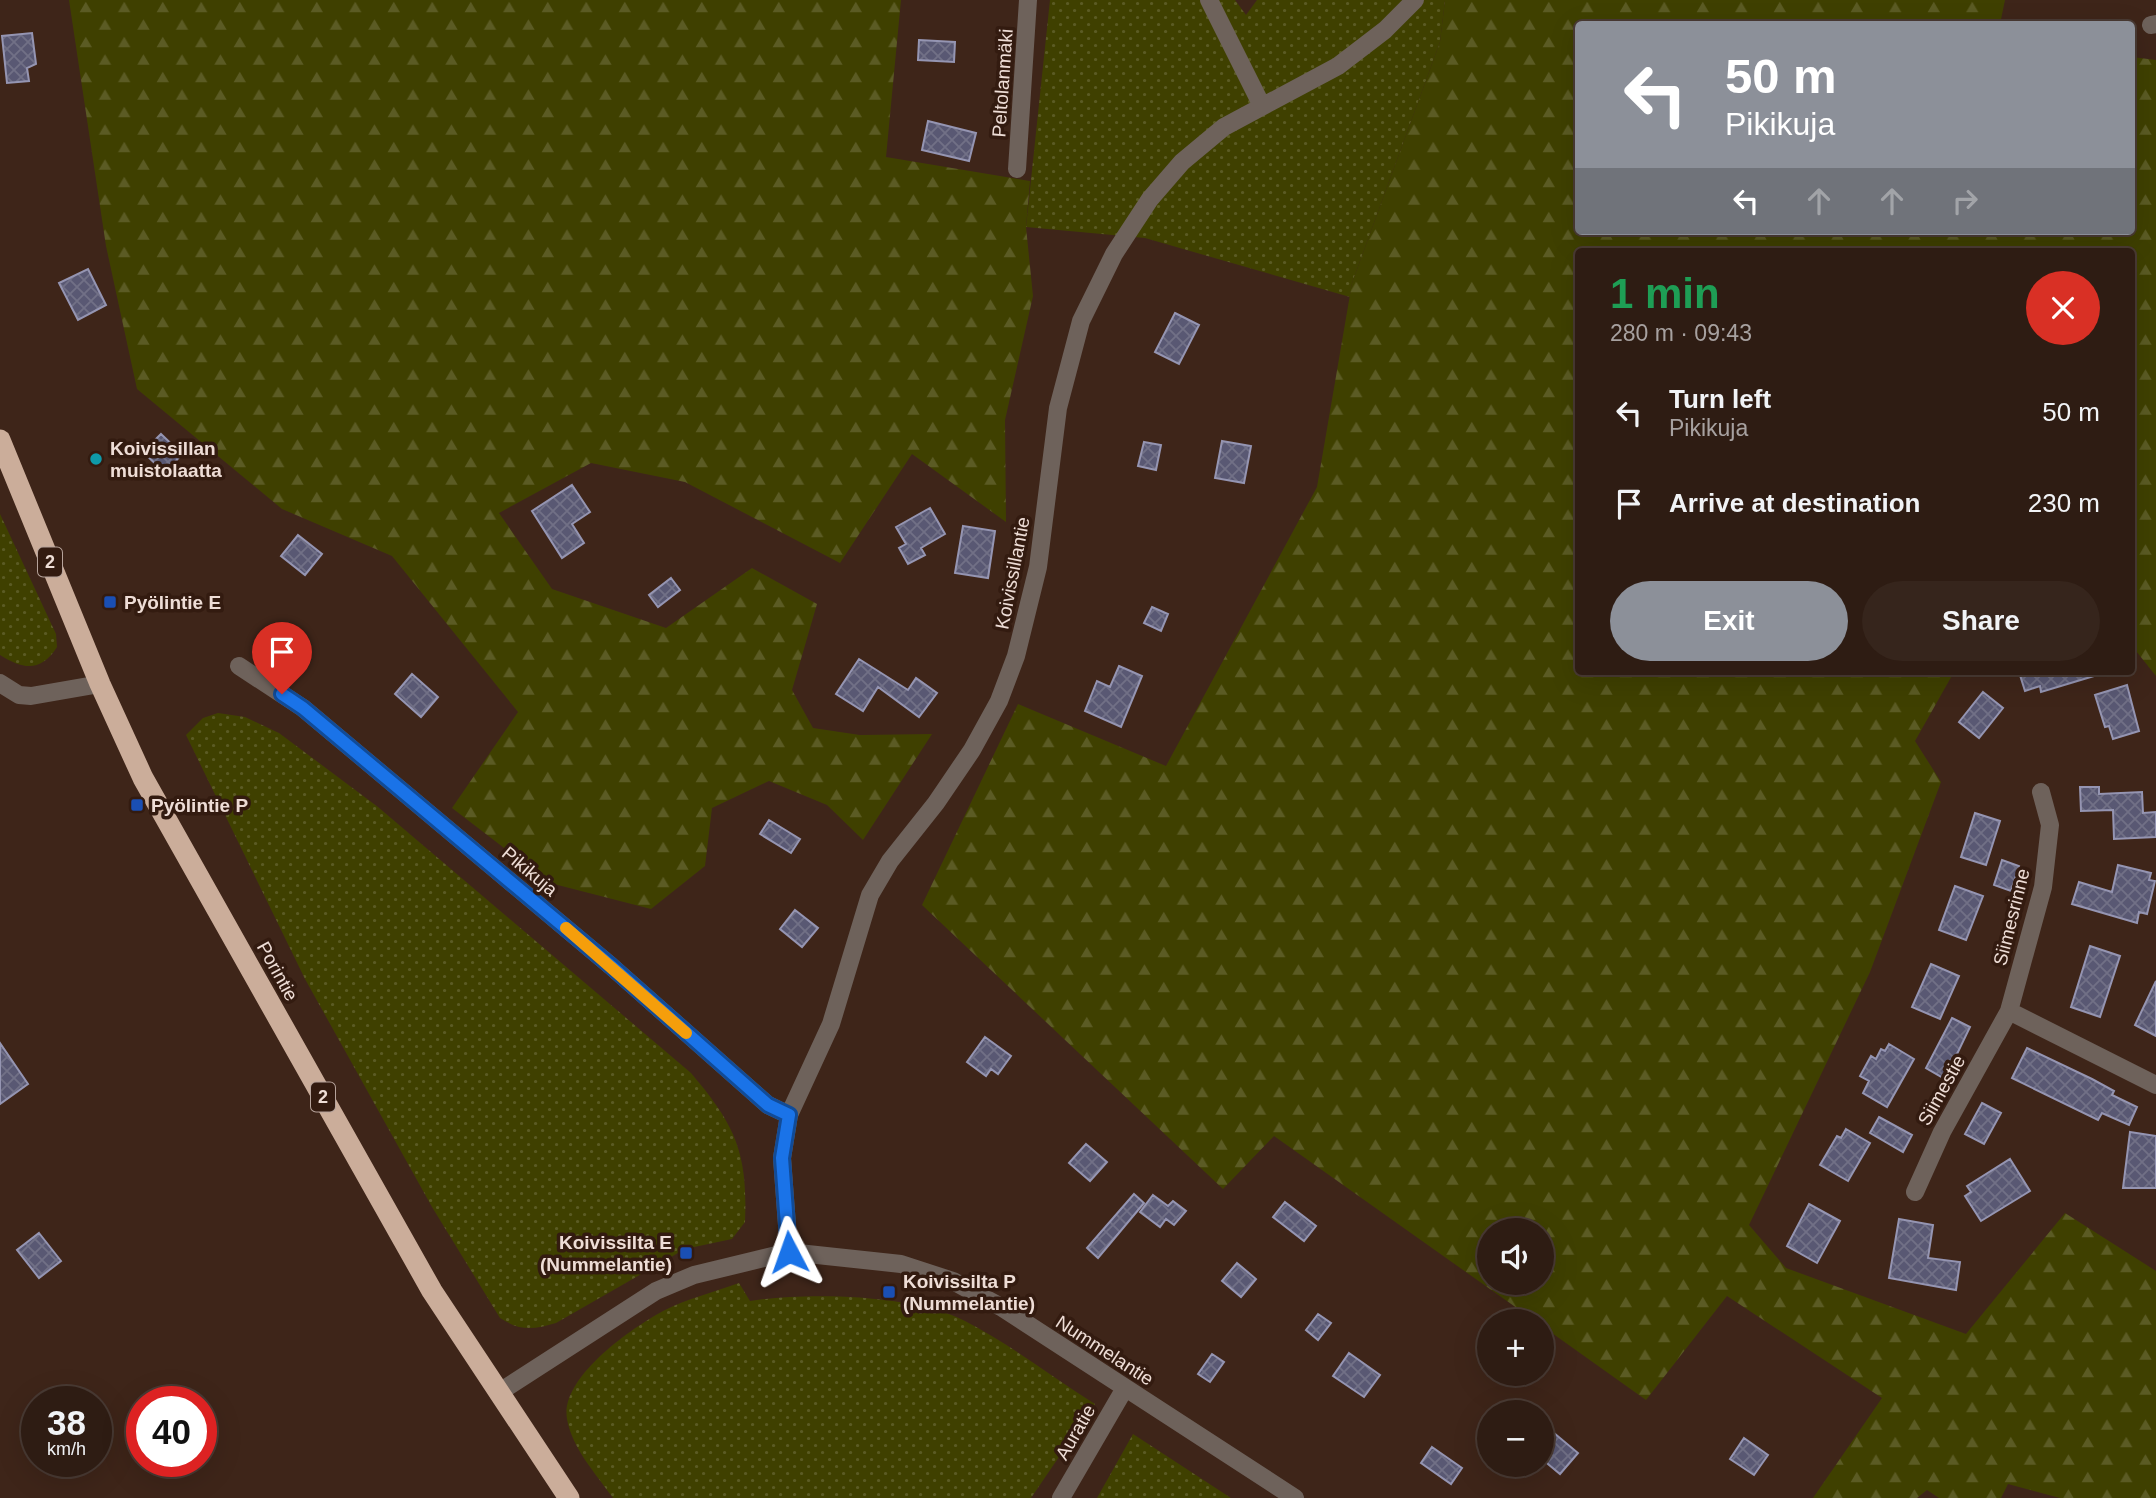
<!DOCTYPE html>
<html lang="en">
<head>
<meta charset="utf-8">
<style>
  :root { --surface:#2e1c13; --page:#36251c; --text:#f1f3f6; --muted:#a7a1a0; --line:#493a33; --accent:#8c9099 }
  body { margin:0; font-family:Arial,sans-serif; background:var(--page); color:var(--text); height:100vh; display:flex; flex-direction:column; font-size:26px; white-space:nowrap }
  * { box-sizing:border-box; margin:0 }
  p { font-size:23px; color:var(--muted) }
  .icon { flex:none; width:38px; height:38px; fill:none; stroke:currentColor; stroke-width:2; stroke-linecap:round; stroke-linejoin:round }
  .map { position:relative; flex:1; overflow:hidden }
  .sheet { position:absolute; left:1575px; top:248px; width:560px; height:427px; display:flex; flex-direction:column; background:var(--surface); border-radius:7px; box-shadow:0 7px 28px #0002,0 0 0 2px var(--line) }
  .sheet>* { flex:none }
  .banner { position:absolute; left:1575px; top:21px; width:560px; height:214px; border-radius:7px; box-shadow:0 7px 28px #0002,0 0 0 2px var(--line); background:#8c9099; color:#fff; overflow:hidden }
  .tools { position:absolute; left:1477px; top:1218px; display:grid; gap:14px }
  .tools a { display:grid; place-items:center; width:77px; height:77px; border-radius:50%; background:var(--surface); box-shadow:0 7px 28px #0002,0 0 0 2px var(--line); font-size:35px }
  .speed { position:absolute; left:21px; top:1386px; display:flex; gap:14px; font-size:35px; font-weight:700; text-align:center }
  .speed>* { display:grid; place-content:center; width:91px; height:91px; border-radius:50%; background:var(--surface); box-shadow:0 7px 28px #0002,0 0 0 2px var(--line); line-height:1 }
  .speed small { font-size:18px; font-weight:400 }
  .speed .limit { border:10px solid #d22; background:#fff; color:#111 }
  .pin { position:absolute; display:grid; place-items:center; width:60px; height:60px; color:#fff; margin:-72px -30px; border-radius:50% 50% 50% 0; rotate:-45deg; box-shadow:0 0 7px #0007 }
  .pin .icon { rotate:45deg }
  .me { position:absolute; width:77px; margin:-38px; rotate:356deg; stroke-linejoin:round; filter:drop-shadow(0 0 5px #0008) }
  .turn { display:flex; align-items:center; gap:24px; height:147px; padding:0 35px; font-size:32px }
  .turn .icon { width:91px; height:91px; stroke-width:2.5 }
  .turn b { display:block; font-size:49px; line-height:60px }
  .lanes { display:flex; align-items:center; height:66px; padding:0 35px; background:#0003; justify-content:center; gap:35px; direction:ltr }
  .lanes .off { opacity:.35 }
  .round { display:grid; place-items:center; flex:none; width:74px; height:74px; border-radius:37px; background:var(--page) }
  .head { display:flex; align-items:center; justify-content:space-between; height:119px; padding:0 35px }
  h1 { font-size:42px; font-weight:800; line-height:52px; color:#1e9e55 }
  .primary-button { display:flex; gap:14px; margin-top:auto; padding:14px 35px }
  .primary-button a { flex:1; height:80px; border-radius:42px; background:var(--accent); color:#fff; font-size:28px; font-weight:800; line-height:80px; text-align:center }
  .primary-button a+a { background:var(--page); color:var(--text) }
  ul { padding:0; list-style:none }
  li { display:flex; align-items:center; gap:21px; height:91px; padding:0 35px }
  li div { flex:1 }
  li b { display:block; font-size:26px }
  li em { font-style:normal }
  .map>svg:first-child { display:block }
  .grass { fill:url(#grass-dots) }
  .forest { fill:url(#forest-firs); fill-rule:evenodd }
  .building { fill:url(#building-cross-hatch); stroke:#9595b2; stroke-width:2 }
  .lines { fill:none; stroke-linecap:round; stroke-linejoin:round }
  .minor { stroke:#6e625b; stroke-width:18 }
  .highway { stroke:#cbad9a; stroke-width:21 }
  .route-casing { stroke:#114b97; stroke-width:18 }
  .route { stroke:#1a73e8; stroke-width:12 }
  .slow { stroke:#f59e0b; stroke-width:12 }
  .culture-dot { fill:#0f9aa8; stroke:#331b10; stroke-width:2.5 }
  .transit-dot { fill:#1a4fb4; stroke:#331b10; stroke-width:2.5 }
  .labels { text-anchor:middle; stroke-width:7; stroke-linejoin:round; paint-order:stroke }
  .shield { fill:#331b10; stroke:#b6a39b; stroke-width:2 }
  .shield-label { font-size:18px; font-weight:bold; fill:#eeddd6 }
  .street-label { font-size:19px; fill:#eeddd6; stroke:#331b10 }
  .poi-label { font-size:19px; font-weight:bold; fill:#eeddd6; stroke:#331b10; text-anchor:start }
</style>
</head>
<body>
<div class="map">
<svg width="2156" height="1498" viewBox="0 0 2156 1498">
  <defs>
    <pattern id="grass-dots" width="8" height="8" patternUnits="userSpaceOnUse" patternTransform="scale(1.75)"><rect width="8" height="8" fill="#3f4000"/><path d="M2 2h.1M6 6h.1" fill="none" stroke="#5b5b24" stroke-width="1.8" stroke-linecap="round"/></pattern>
    <pattern id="forest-firs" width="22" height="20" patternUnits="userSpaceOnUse" patternTransform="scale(1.75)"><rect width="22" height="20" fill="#3f4000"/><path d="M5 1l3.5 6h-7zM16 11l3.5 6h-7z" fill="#5b5b24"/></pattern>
    <pattern id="building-cross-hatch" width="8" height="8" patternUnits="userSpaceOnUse" patternTransform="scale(1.75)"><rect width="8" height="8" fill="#595873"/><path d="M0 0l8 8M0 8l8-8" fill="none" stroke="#717086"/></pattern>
  </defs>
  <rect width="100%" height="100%" fill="#3e2519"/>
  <path class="grass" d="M1050 0H1235L1246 15 1257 0H1445L1440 42 1352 283 1350 297 1145 238 1026 227Z
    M0 514 56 634 57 647C41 672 24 670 0 655Z
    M218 713 245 717 279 733 378 807 691 1073C735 1125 748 1152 745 1222L732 1239 685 1249 556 1323C533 1330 520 1331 500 1318L432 1207 305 979 186 735 203 718Z
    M739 1283 750 1301C807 1292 913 1294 965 1321 1010 1344 1052 1377 1095 1404L1031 1498H613C596 1474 572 1448 567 1419 560 1378 630 1329 663 1311 686 1299 714 1292 739 1283Z
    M1133 1434 1231 1498H1097Z"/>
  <path class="forest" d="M69 0H901L886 157 1030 181 1026 227 1033 296 1005 420 1006 522 912 454 840 563 685 482 591 463 499 513 552 589 666 628 752 568 817 604 792 690 813 728 860 735 932 734 863 840 827 805 769 781 712 808 705 866 651 909 550 883 452 808 518 712 392 556 282 509 137 389 106 246Z
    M1445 0H2005L2000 24H1578V231H2132V57L2156 60V676L2132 646V252H1578V672H1954L1915 741 1941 782 1870 972 1749 1225 1786 1268 1966 1334 2065 1213 2156 1271V1498H2060L2008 1484 2001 1498H1939L1927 1490 1917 1498H1813L1882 1398 1727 1296 1646 1400 1542 1326V1321H1535L1274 1136 1223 1189 922 905 1018 704 1166 766 1317 487 1352 283 1440 42ZM1489 1230H1542V1283H1489Z"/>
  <path class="building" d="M32 33 36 64 27 68 29 81 7 83 2 36Z
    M919 40 955 42 954 62 918 60Z
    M928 121 976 133 969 161 922 150Z
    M88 269 106 305 78 320 59 283Z
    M1175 313 1199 325 1179 364 1155 352Z
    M161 434 182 454 165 473 143 452Z
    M1222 441 1251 446 1244 483 1215 478Z
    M1144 442 1161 445 1156 470 1138 466Z
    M572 485 590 512 572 524 584 543 562 558 532 511Z
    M930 508 945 534 921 548 925 555 908 564 899 548 906 544 896 527Z
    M963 526 995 531 988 578 955 573Z
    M298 535 322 554 305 575 281 556Z
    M671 578 680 590 658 607 649 595Z
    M1152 607 1168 614 1161 631 1144 623Z
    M859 659 908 690 916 678 937 693 919 717 878 687 863 711 836 694Z
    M1119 666 1142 676 1121 727 1085 711 1097 681 1110 687Z
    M2019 672H2093L2094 676 2041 692 2040 686 2025 691Z
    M412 674 438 697 421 717 395 694Z
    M2127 685 2139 731 2113 739 2109 726 2105 727 2095 695Z
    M1983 692 2003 708 1979 738 1959 722Z
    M2080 787H2099V794L2142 792 2143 813 2156 812V837L2114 839 2113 810 2081 811Z
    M1975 813 2000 821 1986 865 1961 857Z
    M769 820 800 839 791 853 760 834Z
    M2002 860 2019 866 2011 891 1994 885Z
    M2118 865 2151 873 2149 880 2155 881 2147 914 2139 912 2137 923 2072 904 2079 882 2112 892Z
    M1955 886 1983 896 1966 940 1939 930Z
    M795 910 818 928 802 947 780 929Z
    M2090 946 2120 956 2100 1017 2071 1007Z
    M1931 964 1959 976 1940 1019 1912 1007Z
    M2156 981V1036L2135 1025Z
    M1952 1018 1970 1027 1945 1079 1926 1068Z
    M985 1037 1011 1056 998 1074 991 1069 986 1076 967 1062Z
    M0 1043 28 1084 0 1104Z
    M1889 1044 1914 1059 1887 1107 1863 1093 1869 1081 1860 1076 1871 1056 1876 1059 1881 1049 1885 1051Z
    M2027 1048 2092 1079 2114 1091 2112 1095 2137 1107 2129 1125 2102 1113 2098 1120 2012 1078Z
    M1982 1103 2001 1113 1984 1144 1965 1134Z
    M1879 1117 1912 1135 1903 1152 1870 1133Z
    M1846 1129 1870 1143 1848 1181 1820 1165 1837 1136 1841 1138Z
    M2130 1132 2156 1136V1188H2123Z
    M1086 1144 1107 1162 1090 1181 1069 1163Z
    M2010 1159 2030 1191 1981 1221 1965 1196 1971 1192 1967 1186Z
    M1134 1194 1144 1203 1098 1258 1087 1248Z
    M1153 1195 1168 1206 1173 1201 1186 1211 1174 1225 1166 1219 1160 1227 1140 1212Z
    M1285 1202 1316 1226 1304 1241 1273 1217Z
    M1809 1204 1840 1221 1817 1263 1787 1246Z
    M1899 1219 1933 1225 1928 1258 1960 1262 1956 1290 1889 1278Z
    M39 1233 61 1261 39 1278 17 1250Z
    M1237 1263 1256 1279 1241 1297 1222 1281Z
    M1318 1314 1331 1323 1318 1340 1306 1330Z
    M1349 1353 1380 1375 1364 1397 1333 1376Z
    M1212 1354 1224 1362 1210 1382 1198 1374Z
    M1554 1433 1578 1453 1560 1474 1542 1459V1449Z
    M1744 1438 1768 1455 1754 1475 1730 1459Z
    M1432 1447 1462 1468 1451 1484 1421 1463Z"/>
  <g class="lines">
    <path class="minor" d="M1209 0 1262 106
      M2151 25 2156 24
      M1017 169 1028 0
      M239 666 303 708 611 966 768 1105 789 1115
      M0 683 19 695 31 696 100 684
      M2009 1011 2156 1085
      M1915 1192 1942 1132 2009 1011 2043 887 2050 825 2041 792
      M789 1252 782 1158 789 1115 831 1024 870 895 890 861 936 803 972 750 999 701 1016 656 1038 567 1058 408 1081 321 1114 254 1150 199 1182 162 1224 127 1338 66 1385 30 1415 0
      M498 1393 656 1291 694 1275 789 1252 901 1264 953 1281 1001 1307 1295 1498
      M1061 1498 1125 1388"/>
    <path class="highway" d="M0 440 100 684 143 778 432 1291 569 1498"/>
  </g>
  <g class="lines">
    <g class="route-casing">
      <path id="route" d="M282 694 303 708 611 966 768 1105 789 1115 782 1158 789 1252"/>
    </g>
    <use href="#route" class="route"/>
    <path class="slow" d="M566 928 686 1033"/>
  </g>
  <circle class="culture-dot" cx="96" cy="459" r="7"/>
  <g class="transit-dot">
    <rect x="103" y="595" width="14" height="14" rx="3.5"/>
    <rect x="130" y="798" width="14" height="14" rx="3.5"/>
    <rect x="679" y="1246" width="14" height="14" rx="3.5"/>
    <rect x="882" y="1285" width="14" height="14" rx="3.5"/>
  </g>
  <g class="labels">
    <g class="shield">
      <rect x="38" y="547.5" width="24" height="29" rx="5"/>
      <rect x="311" y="1082.5" width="24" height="29" rx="5"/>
    </g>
    <g class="shield-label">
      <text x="50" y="568">2</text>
      <text x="323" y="1103">2</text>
    </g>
    <g class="street-label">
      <text transform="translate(1002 83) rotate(-86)" y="7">Peltolanmäki</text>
      <text transform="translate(1012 573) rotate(-79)" y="7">Koivissillantie</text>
      <text transform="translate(530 871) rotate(40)" y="7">Pikikuja</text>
      <text transform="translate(2011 917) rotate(-76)" y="7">Siimesrinne</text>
      <text transform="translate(278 971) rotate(61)" y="7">Porintie</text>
      <text transform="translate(1941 1090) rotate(-61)" y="7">Siimestie</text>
      <text transform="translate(1105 1350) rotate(33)" y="7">Nummelantie</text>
      <text transform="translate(1075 1432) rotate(-60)" y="7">Auratie</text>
    </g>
    <g class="poi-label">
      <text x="110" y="455">Koivissillan<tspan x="110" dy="22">muistolaatta</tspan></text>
      <text x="124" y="609">Pyölintie E</text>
      <text x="151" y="812">Pyölintie P</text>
      <text x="672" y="1249" text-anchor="end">Koivissilta E<tspan x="672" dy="22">(Nummelantie)</tspan></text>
      <text x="903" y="1288">Koivissilta P<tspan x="903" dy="22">(Nummelantie)</tspan></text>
    </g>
  </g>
</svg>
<div class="tools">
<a><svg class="icon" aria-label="sound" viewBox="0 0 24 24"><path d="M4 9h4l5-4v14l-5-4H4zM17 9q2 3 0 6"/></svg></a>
<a>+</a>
<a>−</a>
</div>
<div class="speed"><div>38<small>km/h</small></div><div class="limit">40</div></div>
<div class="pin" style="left:282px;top:694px;background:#d93025"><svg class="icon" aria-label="arrive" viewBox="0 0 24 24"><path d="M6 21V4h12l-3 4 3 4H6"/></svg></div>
<svg class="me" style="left:789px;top:1252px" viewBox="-20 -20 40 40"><path d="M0-17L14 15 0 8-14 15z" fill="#1a73e8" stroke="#fff" stroke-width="4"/></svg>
<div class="banner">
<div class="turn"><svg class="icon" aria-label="left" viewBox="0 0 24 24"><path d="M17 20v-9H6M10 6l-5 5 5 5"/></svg><div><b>50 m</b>Pikikuja</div></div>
<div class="lanes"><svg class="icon" aria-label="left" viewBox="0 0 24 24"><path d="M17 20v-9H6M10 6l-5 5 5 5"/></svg><svg class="icon off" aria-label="ahead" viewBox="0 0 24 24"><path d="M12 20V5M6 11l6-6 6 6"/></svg><svg class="icon off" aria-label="ahead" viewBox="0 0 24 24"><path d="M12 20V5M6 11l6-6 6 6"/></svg><svg class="icon off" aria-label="right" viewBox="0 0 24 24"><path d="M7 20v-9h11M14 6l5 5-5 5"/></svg></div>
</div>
<section class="sheet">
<div class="head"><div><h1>1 min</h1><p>280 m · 09:43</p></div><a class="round" style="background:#d93025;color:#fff"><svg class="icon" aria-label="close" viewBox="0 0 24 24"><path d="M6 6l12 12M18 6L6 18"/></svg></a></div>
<ul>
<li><svg class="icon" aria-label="left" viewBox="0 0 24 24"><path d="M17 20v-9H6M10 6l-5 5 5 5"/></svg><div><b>Turn left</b><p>Pikikuja</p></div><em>50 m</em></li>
<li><svg class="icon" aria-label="arrive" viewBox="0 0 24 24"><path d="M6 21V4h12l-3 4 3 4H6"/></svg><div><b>Arrive at destination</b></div><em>230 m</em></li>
</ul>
<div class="primary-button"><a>Exit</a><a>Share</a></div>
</section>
</div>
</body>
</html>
